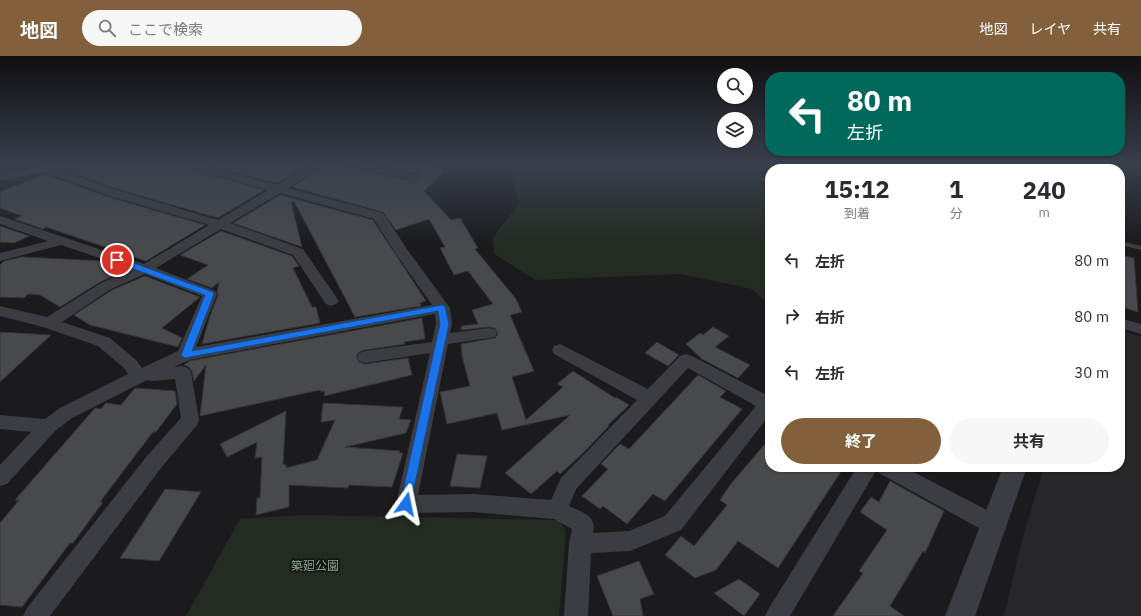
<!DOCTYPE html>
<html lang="ja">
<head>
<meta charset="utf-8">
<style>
  :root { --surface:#fff; --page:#f7f7f7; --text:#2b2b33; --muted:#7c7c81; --accent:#81603b }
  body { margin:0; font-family:"IBM Plex Sans","Noto Sans JP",sans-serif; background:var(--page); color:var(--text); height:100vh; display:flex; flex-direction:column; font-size:15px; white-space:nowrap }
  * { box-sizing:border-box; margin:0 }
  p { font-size:13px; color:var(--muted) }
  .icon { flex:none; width:22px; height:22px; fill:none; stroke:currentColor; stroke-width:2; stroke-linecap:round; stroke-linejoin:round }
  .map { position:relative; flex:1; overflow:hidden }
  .sheet { position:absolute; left:765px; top:108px; width:360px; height:308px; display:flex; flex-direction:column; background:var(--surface); border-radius:16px; box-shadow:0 1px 3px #0004 }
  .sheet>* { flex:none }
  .top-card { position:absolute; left:765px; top:16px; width:360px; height:84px; border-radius:16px; box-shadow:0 1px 3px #0004; background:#00695c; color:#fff; overflow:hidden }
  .tools { position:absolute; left:717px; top:12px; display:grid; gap:8px }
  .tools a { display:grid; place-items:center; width:36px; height:36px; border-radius:50%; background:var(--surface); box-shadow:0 1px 3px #0004; font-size:20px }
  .pin { position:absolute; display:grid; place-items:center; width:34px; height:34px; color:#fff; margin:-17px; border:2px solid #fff; border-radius:50%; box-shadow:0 1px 4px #0007 }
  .me { position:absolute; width:44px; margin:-22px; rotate:12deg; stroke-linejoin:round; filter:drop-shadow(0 0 3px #0008) }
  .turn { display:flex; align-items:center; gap:14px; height:84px; padding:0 16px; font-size:18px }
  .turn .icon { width:52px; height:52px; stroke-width:2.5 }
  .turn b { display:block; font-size:28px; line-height:34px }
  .eta { display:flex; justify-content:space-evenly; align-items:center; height:68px; text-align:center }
  .eta b { font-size:24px; font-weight:700; line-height:28px }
  .primary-button { display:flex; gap:8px; margin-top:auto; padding:8px 16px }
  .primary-button a { flex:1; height:46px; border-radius:24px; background:var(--accent); color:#fff; font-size:16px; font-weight:700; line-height:46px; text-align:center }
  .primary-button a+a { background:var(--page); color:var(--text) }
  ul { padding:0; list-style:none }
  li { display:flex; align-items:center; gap:12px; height:56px; padding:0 16px }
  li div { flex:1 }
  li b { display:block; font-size:15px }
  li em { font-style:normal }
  header { display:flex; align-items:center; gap:24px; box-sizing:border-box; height:56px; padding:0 20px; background:var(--accent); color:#fff }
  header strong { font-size:19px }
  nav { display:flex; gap:22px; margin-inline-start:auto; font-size:14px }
  .search { width:280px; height:36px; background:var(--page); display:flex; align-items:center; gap:10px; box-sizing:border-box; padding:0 14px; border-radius:22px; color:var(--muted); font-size:15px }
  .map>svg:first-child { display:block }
  .built { fill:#27272a }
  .green { fill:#232b23 }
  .building { fill:#48494d; stroke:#353539 }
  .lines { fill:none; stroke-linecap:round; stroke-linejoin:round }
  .service { fill:#3c3d42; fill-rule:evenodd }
  .minor { fill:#3c3d42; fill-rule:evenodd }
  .tertiary { fill:#3c3d42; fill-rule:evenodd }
  .route { fill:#1a73e8; stroke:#114b97 }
  .labels { text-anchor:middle; stroke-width:3.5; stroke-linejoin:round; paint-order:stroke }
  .near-park-label { font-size:12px; fill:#88a686; stroke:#161618 }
</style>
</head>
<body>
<header>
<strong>地図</strong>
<div class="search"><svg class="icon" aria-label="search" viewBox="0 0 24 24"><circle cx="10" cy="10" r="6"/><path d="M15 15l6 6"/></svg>ここで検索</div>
<nav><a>地図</a><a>レイヤ</a><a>共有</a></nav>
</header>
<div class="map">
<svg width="1141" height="560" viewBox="0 0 1141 560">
  <rect width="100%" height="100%" fill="#1b1b1d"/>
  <path class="built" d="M1120 274 1141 281V560H1004L1023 481 1044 411H1120Z"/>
  <path class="green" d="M509 109H1001L1003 113H770V250L752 233 680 218 536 224 494 198 493 181 519 148Z
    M302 459 559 464 566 475 559 560H186L240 463Z"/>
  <path class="building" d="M63 109H184L186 112 264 134 218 162 117 133 62 113Z
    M206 109H309L277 127Z
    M324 109H340L414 125 421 122 419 118 381 109H425L443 112 441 114 445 115 424 135 451 164 460 162 478 192 475 193 516 243 522 256 510 259 534 315 512 321 526 364 563 331 557 328 573 315 615 342 616 341 629 349 608 369 609 370 583 397 560 418 557 415 531 438 505 417 570 359 502 374 497 357 447 368 440 336 470 330 462 300 461 288 495 282 498 278 495 272 489 271 461 274V270L478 268 472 254 493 248 468 215 454 219 440 192 445 191 429 163 396 174 383 156 292 131 323 112Z
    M44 118 108 141 205 169 146 205 46 171 43 173 14 163 22 160 0 152V136Z
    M280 139 373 164 426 245 420 247 421 250 355 261 294 145 291 146 302 191 233 167Z
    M0 170 29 180 14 187 0 186Z
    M221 175 292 200 299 210 293 212 312 251H316L320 267 202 288 210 260 218 239 217 235 219 226 212 232 187 223 208 209 180 199Z
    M1120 199 1134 202 1138 256 1122 251 1120 249Z
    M22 201 105 205 128 213 100 226 60 251 40 239 28 238 24 242 0 241V209L4 205Z
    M145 220 200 241 162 272 182 282 178 291 90 269 74 259 112 234Z
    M422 262 425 283 404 286 405 288 365 294 359 296 356 300 359 306 365 308 408 302 412 319 324 340 325 335 321 336 320 334 200 360 206 309 194 325 192 315 189 311 184 309 189 305Z
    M713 271 729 280 715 291 750 309 738 322 702 303 686 288 700 277 703 279Z
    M0 276 51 279 0 326Z
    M657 286 679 299 668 310 645 297Z
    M698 319 726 335 720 341 742 353 665 445 653 438 627 468 603 450 600 453 582 440 608 413 601 408 620 388 629 393Z
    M135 332 175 335 177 348 156 376H153L100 446H103L73 487H70L22 551 0 549V467L19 444H15L95 352 101 353 106 347 121 349Z
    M323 347 403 351 399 363 411 364 406 377 345 391 400 395 399 397H403L392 431 349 429 348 432 289 429V451L256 459 257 442H260L262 401 255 402 257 386 227 401 220 388 286 355 283 409 286 408V412L317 404 335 364 321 366Z
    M770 382V411H844L778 512 738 485 716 514 695 522 665 499 681 480 694 490 727 449 720 444 730 429Z
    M457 398 487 400 480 432 450 430Z
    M890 425 944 455 925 497 923 495 890 550 904 560H833L863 517 859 515 887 474 860 456 871 441 879 446Z
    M165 433 201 436 159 505 120 502Z
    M639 505 654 538 640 543 643 560H613L597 520Z
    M739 523 760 538 744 560 714 537Z"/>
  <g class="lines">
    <path class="service" d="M1120 185 1141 190V194L1120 189Z"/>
    <path class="minor" d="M47 109H62L61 112 57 113 117 134 218 164 268 134 186 111 185 109H201L277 129 311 109H323L322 111 288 132 383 157 409 196 450 252 452 268 450 277 489 272 495 273 497 277 495 281 489 282 448 288 418 439 473 438 551 444 561 422 637 344 554 298 552 294 554 290 560 288 648 333 680 300 686 298 692 300 770 341V358L681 474 630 495 591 497 588 560H564L569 488 572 473 554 463 473 456 406 457 399 454 396 448 430 297 365 307 359 305 357 301 359 297 365 295 432 286 436 268 435 258 189 304 174 311 182 310 188 312 191 316 199 364 197 369 161 412 50 560H23L27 552 147 400 181 362 175 323 152 325 147 324 72 362 55 375 7 428 0 430V409L31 376 0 373V359L45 363 60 352 128 318 124 312 98 290 43 271 0 260V250L47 261 101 227 132 213 61 189 0 205V197L48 185 0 168V160L144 208 209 169 109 140 44 116 0 125V119ZM280 137 374 163 396 198 432 249 196 291 217 238 215 235 156 212 221 173 293 199 326 248 331 250 336 248 339 245 303 193 230 167ZM145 218 202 240 178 295 142 312 136 304 110 282 62 266 111 233ZM688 312 756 350 665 460 629 475 593 477C597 459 583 457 569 450L576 433Z
      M352 109H372L418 119 420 121 418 123 414 124 354 111Z
      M1120 262 1141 268V278L1120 272Z
      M857 411H904L1002 462 1005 469 1002 476 994 479 986 476 879 417 877 413 790 560H765L769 552Z"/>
    <path class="tertiary" d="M1078 109H1092V113H1078Z
      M1003 411H1027L975 560H945Z"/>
  </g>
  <linearGradient id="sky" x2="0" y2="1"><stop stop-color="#0f0f10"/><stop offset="0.58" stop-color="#393f4c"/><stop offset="1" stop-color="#393f4c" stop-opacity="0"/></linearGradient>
  <rect width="1141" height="187" fill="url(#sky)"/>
  <path class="route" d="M115 202H120L213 236 214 238 192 295 442 249 445 250 449 268 410 451 406 453 402 451 400 448 440 268 438 255 185 302 181 299 205 239 115 206Z"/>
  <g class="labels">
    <g class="near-park-label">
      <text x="315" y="514">築廻公園</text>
    </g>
  </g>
</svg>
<div class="tools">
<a><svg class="icon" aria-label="search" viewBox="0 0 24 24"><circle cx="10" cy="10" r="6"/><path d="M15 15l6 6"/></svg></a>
<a><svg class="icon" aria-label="layers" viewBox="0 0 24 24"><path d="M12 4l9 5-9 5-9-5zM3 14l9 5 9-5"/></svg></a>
</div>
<div class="pin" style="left:117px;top:204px;background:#d93025"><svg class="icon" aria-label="arrive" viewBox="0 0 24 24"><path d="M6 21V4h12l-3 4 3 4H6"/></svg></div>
<svg class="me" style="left:406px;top:448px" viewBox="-20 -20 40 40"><path d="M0-17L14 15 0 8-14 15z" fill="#1a73e8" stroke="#fff" stroke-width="4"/></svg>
<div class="top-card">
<div class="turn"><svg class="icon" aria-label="left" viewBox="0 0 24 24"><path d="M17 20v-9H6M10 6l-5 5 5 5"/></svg><div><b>80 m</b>左折</div></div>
</div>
<section class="sheet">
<div class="eta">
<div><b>15:12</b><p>到着</p></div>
<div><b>1</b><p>分</p></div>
<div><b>240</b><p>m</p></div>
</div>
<ul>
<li><svg class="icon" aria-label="left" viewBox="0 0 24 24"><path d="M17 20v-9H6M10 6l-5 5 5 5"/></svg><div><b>左折</b></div><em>80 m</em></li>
<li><svg class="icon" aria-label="right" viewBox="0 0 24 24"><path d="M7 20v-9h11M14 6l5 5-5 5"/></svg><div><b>右折</b></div><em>80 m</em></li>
<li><svg class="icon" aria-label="left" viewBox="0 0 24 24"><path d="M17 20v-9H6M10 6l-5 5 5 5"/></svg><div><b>左折</b></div><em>30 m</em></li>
</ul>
<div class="primary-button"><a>終了</a><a>共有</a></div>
</section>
</div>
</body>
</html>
